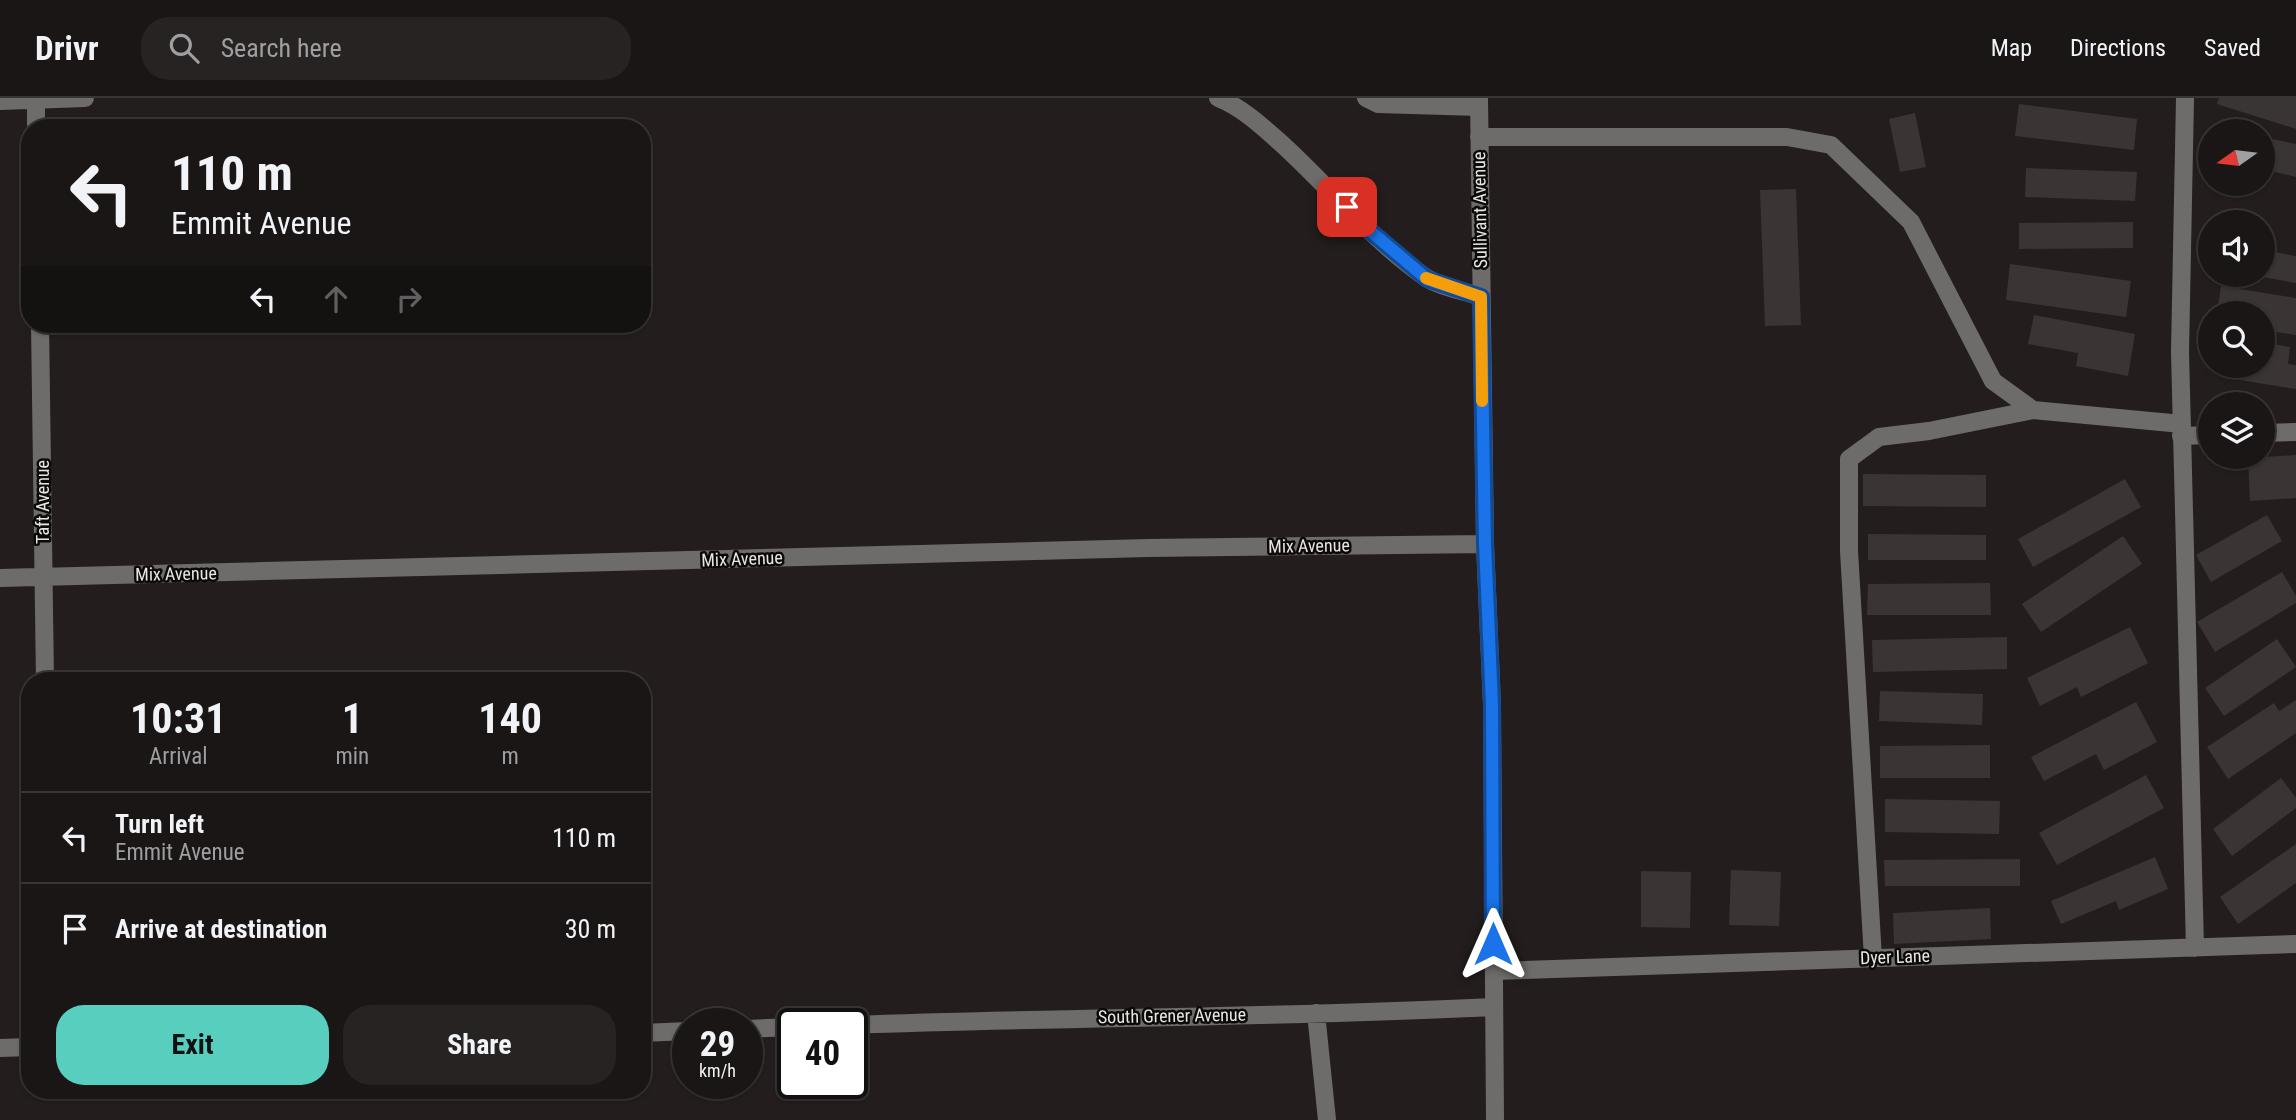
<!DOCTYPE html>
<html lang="en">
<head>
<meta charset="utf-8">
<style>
  :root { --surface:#1a1616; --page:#272323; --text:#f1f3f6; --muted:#9f9fa1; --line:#383535; --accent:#58cebf }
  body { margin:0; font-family:"Roboto Condensed",sans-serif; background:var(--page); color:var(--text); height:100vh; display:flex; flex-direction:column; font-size:26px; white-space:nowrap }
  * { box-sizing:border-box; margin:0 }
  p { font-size:23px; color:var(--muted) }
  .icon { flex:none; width:38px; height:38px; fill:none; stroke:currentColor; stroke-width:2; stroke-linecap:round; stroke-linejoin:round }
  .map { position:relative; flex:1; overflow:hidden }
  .drawer { position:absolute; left:21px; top:574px; width:630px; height:427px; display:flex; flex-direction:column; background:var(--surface); border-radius:28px; box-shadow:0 2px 5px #0004,0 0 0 2px var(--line) }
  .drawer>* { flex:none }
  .banner { position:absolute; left:21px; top:21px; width:630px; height:214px; border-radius:28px; box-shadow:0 2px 5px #0004,0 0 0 2px var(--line); background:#1a1616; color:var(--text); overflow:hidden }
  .needle { width:46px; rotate:256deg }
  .buttons { position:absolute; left:2198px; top:21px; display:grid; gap:14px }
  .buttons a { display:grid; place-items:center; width:77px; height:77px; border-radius:50%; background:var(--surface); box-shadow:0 2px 5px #0004,0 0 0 2px var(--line); font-size:35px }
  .speed { position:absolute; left:672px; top:910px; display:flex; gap:14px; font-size:35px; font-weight:700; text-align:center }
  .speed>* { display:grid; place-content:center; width:91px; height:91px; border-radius:50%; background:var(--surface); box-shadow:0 2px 5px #0004,0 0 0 2px var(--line); line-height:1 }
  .speed small { font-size:18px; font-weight:400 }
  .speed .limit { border:4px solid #111; border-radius:10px; background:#fff; color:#111 }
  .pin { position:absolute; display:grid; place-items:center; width:60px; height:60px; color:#fff; margin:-30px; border-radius:14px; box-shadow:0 4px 10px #0006 }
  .me { position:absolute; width:77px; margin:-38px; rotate:0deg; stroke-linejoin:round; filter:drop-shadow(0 0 5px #0008) }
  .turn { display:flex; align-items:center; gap:24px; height:147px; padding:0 35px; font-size:32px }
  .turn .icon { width:91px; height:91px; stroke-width:2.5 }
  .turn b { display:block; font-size:49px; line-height:60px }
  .lanes { display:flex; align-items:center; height:66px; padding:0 35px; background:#0003; justify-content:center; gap:35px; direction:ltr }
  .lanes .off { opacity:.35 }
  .eta { display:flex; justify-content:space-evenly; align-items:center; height:119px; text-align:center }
  .eta b { font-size:42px; font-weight:700; line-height:49px }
  .button { display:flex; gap:14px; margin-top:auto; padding:14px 35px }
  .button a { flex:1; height:80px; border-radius:28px; background:var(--accent); color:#111; font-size:28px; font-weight:700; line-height:80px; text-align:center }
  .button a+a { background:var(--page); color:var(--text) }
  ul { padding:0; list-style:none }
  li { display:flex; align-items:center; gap:21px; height:91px; padding:0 35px; border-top:2px solid var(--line) }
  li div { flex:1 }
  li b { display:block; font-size:26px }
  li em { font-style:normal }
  header { display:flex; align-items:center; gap:42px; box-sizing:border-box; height:98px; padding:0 35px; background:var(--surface); border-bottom:2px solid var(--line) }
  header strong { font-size:33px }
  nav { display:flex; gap:38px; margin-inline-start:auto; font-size:24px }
  .search { width:490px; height:63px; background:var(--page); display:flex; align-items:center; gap:18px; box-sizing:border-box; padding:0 24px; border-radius:28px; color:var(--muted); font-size:26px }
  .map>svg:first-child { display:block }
  .building { fill:#3a3534 }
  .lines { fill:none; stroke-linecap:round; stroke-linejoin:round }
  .minor { stroke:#6e6c6b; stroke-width:18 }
  .route-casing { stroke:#114b97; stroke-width:18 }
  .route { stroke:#1a73e8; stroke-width:12 }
  .slow { stroke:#f59e0b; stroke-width:12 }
  .labels { text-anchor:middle; stroke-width:5; stroke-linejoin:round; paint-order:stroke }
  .street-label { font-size:18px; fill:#e8e5e4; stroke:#0b0908 }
</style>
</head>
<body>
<header>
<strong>Drivr</strong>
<div class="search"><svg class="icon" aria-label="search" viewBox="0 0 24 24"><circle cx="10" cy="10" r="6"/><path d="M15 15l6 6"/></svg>Search here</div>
<nav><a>Map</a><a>Directions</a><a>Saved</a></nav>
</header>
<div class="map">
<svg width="2296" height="1022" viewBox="0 0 2296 1022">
  <rect width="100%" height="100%" fill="#231e1d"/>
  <path class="building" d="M2219 0H2296V31L2217 6Z
    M2019 6 2137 21 2134 52 2015 38Z
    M1915 15 1926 69 1900 74 1889 21Z
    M2263 39 2296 46V79L2263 71Z
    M2026 70 2137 74 2135 103 2025 99Z
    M1796 91 1801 227 1765 228 1760 92Z
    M2133 124V150L2019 151V125Z
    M2263 152 2296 158V185L2263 179Z
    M2010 166 2131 183 2126 219 2006 202Z
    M2221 188 2296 200V237L2263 232V215H2217Z
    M2034 217 2135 236 2128 278 2076 268 2078 255 2028 246Z
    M2263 244 2290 249 2288 266 2296 267V291L2227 280 2228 268H2263Z
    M2296 357V400L2250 403 2248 360Z
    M1863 376 1986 377V409L1863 408Z
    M2125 381 2141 409 2033 469 2018 441Z
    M2267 417 2282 443 2211 484 2196 457Z
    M1868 436 1986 437V462H1868Z
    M2123 438 2142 466 2041 534 2022 506Z
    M2282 474 2296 498V505L2215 554 2197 524Z
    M1990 485 1991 517H1867L1868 486Z
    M2130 529 2148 565 2081 599 2077 589 2040 608 2027 580Z
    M2007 539V571L1873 574 1872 542Z
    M2277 541 2296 569 2224 618 2205 590Z
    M1880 593 1983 596 1982 627 1879 623Z
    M2296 602V635L2228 681 2207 649 2274 605 2279 613Z
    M2136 604 2157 644 2104 672 2096 656 2044 683 2031 659Z
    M1990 647V680H1880V648Z
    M2146 677 2164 710 2057 767 2039 735Z
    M2281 680 2296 700V710L2232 758 2213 731Z
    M1885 701 2000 703 1999 736 1885 734Z
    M2296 746V785L2238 826 2220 799Z
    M2155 759 2168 791 2119 812 2116 803 2061 826 2051 803Z
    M2020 761V788H1885L1884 762Z
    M1731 772 1781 774 1779 828 1729 827Z
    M1641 773 1691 774 1690 830 1641 829Z
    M1990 810 1991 841 1894 846 1893 815Z"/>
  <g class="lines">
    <path class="minor" d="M36 0V30
      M1218 0C1243 10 1263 29 1283 47 1330 90 1372 142 1425 179 1440 189 1464 193 1481 199
      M1366 0 1378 6 1479 9
      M1479 0 1485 446 1492 607 1495 1022
      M2185 0 2180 254 2195 850
      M0 3 85 0
      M1479 39H1787L1831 47 1911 124 1993 283 2033 312 2182 326
      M40 226 45 583
      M2263 335 2296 334
      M2181 338 2210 337
      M0 480 1148 450 1485 446
      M1873 860 1849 453V361L1879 339 1929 333 2033 312
      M1494 873 2296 846
      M1316 915 1327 1022
      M852 927C1066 919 1279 920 1493 909
      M747 931 793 929
      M642 935 688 933
      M0 950 30 949"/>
  </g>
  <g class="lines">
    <g class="route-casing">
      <path id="route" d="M1347 109 1362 126 1427 181 1481 199 1485 446 1492 607 1493 846"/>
    </g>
    <use href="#route" class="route"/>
    <path class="slow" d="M1426 180 1481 199 1482 303"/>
  </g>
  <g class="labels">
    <g class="street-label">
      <text transform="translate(1480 112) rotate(-91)" y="6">Sullivant Avenue</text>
      <text transform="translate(43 404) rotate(-90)" y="6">Taft Avenue</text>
      <text transform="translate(1309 448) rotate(-1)" y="6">Mix Avenue</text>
      <text transform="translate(742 461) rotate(-2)" y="6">Mix Avenue</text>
      <text transform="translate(176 476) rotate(-1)" y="6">Mix Avenue</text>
      <text transform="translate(1895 859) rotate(-2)" y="6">Dyer Lane</text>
      <text transform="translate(1172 918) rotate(-1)" y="6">South Grener Avenue</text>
    </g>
  </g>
</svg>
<div class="buttons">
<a><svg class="needle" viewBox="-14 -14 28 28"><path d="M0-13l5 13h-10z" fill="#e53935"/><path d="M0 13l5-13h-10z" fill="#9f9fa1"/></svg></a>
<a><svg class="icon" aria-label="sound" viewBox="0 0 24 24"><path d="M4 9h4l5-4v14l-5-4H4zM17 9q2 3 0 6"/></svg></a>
<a><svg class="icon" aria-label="search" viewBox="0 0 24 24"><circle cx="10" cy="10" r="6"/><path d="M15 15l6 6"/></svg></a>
<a><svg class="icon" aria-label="layers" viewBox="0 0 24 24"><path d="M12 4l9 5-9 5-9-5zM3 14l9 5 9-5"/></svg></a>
</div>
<div class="speed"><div>29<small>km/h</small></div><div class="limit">40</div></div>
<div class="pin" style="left:1347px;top:109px;background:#d93025"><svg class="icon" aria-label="arrive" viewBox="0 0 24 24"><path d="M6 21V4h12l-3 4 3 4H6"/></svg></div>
<svg class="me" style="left:1493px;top:846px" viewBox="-20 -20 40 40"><path d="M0-17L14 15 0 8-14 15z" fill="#1a73e8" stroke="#fff" stroke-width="4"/></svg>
<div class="banner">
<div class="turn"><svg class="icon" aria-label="left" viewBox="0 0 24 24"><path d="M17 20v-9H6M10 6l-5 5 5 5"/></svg><div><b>110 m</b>Emmit Avenue</div></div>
<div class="lanes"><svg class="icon" aria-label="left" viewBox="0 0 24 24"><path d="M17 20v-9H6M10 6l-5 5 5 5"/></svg><svg class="icon off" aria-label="ahead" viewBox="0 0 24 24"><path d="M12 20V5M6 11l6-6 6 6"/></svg><svg class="icon off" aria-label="right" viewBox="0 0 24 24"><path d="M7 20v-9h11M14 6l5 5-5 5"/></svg></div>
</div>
<section class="drawer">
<div class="eta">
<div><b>10:31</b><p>Arrival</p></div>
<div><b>1</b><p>min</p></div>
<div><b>140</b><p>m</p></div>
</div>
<ul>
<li><svg class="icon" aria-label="left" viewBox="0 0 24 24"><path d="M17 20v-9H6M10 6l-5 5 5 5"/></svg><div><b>Turn left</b><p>Emmit Avenue</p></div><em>110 m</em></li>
<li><svg class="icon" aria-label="arrive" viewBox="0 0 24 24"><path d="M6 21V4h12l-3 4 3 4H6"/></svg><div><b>Arrive at destination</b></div><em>30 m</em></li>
</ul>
<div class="button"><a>Exit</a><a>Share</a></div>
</section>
</div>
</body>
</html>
